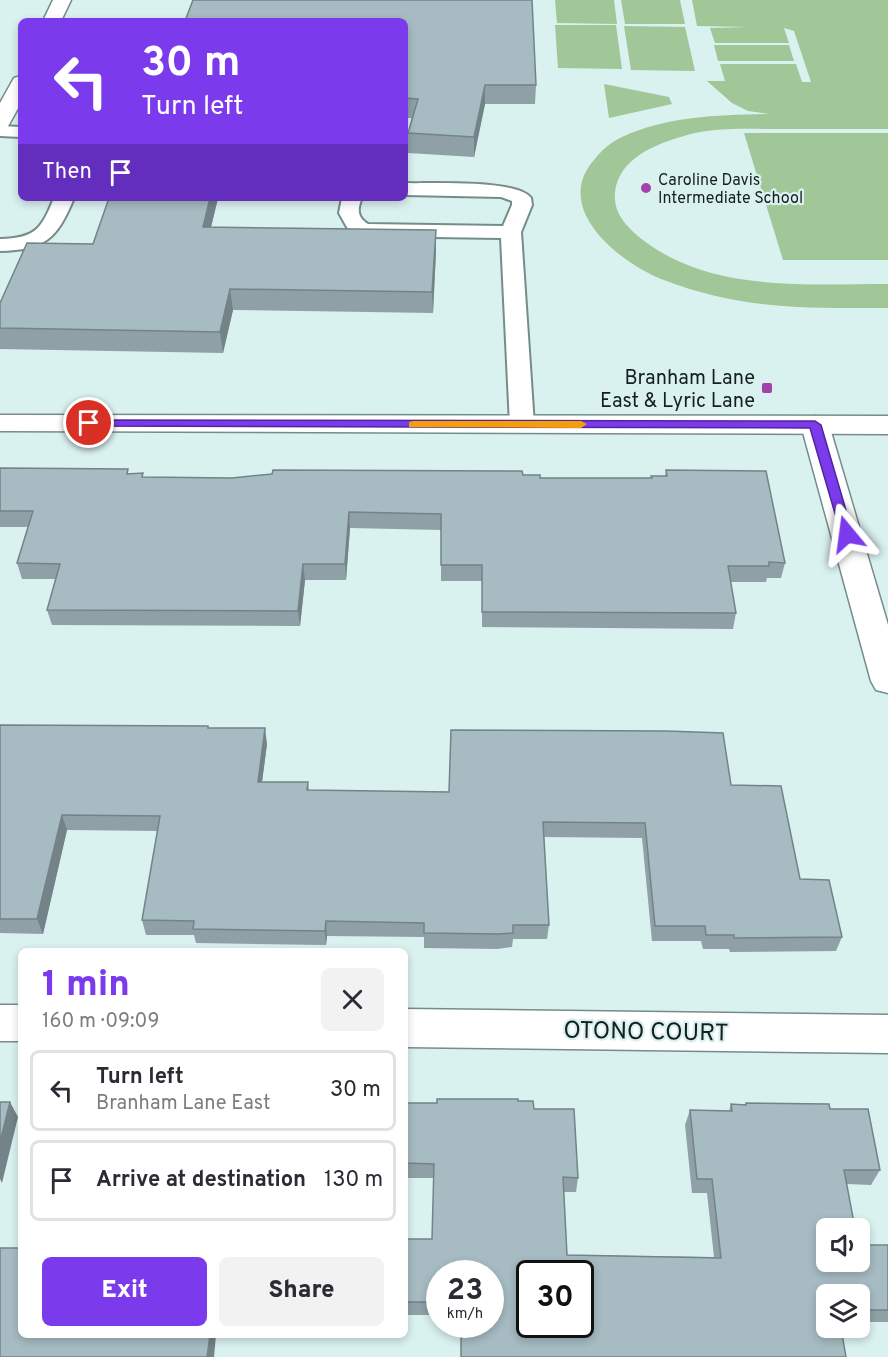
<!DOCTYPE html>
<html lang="en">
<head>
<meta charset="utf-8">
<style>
  :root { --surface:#fff; --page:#f2f2f3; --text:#2b2b33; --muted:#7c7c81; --line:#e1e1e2; --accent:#7c3aed }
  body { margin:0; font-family:Overpass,sans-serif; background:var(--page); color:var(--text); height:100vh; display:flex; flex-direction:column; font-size:22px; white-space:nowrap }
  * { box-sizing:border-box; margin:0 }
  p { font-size:20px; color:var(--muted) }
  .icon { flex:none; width:33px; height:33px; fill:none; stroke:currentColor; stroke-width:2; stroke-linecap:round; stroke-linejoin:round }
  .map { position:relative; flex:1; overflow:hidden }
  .side { position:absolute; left:18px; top:948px; width:390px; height:390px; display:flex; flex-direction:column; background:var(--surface); border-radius:9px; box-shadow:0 3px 9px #0003 }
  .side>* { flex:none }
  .top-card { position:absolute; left:18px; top:18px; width:390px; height:183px; border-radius:9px; box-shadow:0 3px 9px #0003; background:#7c3aed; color:#fff; overflow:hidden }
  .tools { position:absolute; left:816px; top:1218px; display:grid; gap:12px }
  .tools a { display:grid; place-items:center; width:54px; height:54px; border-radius:9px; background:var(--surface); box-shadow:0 3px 9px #0003; font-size:30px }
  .speed { position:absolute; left:426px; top:1260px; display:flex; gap:12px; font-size:30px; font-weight:700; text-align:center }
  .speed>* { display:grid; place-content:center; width:78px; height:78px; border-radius:50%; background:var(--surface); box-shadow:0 3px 9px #0003; line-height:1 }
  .speed small { font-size:15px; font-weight:400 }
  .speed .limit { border:3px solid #111; border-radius:9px; background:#fff; color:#111 }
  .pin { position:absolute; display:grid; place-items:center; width:51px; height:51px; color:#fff; margin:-26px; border:3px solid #fff; border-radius:50%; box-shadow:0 2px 6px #0007 }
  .me { position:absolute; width:66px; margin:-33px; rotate:344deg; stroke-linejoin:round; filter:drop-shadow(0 0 4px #0008) }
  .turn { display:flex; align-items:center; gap:21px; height:126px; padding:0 24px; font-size:27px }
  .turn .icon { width:78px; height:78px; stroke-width:2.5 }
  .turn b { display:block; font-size:42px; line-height:51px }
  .then { display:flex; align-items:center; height:57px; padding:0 24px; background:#0003; gap:12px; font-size:22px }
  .round { display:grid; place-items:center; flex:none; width:63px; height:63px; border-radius:9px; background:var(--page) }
  .headline { display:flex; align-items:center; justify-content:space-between; height:102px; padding:0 24px }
  h1 { font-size:36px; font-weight:800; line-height:45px; color:var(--accent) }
  .primary-button { display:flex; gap:12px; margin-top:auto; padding:12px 24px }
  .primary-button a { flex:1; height:69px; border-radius:9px; background:var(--accent); color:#fff; font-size:24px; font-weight:800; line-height:69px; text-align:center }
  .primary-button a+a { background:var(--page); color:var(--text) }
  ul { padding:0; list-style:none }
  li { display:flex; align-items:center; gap:18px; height:81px; margin:0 12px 9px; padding:0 12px; border:3px solid var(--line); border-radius:9px }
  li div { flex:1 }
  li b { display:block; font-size:22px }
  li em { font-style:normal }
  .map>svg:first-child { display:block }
  .green { fill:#a1c697 }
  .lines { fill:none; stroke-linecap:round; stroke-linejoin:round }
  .service-casing { stroke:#768c8b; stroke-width:4 }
  .minor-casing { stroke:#768c8b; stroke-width:3 }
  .tertiary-casing { stroke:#768c8b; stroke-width:3 }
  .service { fill:#fff; fill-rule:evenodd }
  .minor { fill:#fff; fill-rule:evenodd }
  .tertiary { fill:#fff; fill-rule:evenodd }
  .wall { fill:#8fa1a7 }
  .shaded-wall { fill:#748388 }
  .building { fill:#a6bbc2; stroke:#748388; stroke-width:1.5; fill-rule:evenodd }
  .route { fill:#7c3aed; stroke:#51269a; stroke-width:1.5 }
  .slow { fill:#f59e0b }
  .poi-dot { fill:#a342aa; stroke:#d9f1ef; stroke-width:2 }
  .labels { text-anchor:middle; stroke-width:4.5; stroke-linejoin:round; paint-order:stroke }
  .far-poi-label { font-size:16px; fill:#161f1e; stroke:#d9f1ef; text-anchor:start }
  .poi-label { font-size:20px; fill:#161f1e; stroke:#d9f1ef; text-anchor:end }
  .near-street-label { font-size:24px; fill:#161f1e; stroke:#d9f1ef }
</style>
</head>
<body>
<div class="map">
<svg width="888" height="1357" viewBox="0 0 888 1357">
  <rect width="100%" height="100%" fill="#d9f1ef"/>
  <path class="green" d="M555 0H614L617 24 557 23Z
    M621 0H680L685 24H625Z
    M692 0H888V129C850 129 812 129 775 129 746 129 712 127 684 136 656 144 619 158 615 192 613 212 625 225 639 237 708 293 805 284 888 284V308C808 308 741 310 664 280 621 264 551 209 594 160 601 151 611 142 622 137 668 116 719 115 769 114L748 111 732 103 707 81H725L720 64H796L802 82H811L794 31 784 28 789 43H715L710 28 748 27 697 26Z
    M555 25H616L622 69 558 68Z
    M624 26 685 27 695 71 631 70Z
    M714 45H789L794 61H718Z
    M604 84 669 97 672 104 609 118Z
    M744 133H888V260H783Z"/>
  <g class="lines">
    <g class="service-casing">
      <path id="service" d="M0 126 21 127V137L0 136Z
        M405 183C430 184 517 179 531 198L532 205 521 232 534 425 530 430 522 432 514 430 510 425 501 238 365 236 348 229 339 213 342 198H362C357 209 357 217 368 224L503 226 512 205V201L501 197 405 195Z
        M54 198H74C57 239 45 250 0 251V239C35 238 41 230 54 198Z"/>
    </g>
    <g class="minor-casing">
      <path id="minor" d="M53 0H71L61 21H43Z
        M21 76V103L7 128 0 130V103L14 78Z
        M815 416 825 419 829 425 888 625V693L876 690 871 681 801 425 805 419Z
        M0 1005H21V1041H0Z
        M405 1009 888 1015V1053L405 1047Z"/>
    </g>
    <g class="tertiary-casing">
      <path id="tertiary" d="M0 415 888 416V434L0 431Z"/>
    </g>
    <use href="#service" class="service"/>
    <use href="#minor" class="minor"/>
    <use href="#tertiary" class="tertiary"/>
  </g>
  <path class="wall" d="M405 21 536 85 535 104H485L474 157 408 153V133L412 118H405Z
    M109 198H218L211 227 436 251 433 313 233 310 223 353 0 349V303L93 244Z
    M0 468 129 474 143 477 232 478 523 475 540 478H651V476H665L666 470 785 563 781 578H767L766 582H731L736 613 733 629 482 627V581H441V530L350 528 346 580H305L300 626 52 625 47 610 55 579H22L17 563 28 527H0Z
    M0 725 209 728 267 744 262 782H308L309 790 449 792 731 785 842 937 836 951 730 952 729 949H703L701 941H652L642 838 544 837 549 925 547 939H513L512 947 497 949 424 948V937L327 936 326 945 196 943 194 935H146L142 920 158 831 67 830 43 934 0 933Z
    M518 1101 534 1109 578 1178 576 1192H564L567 1255 714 1257 707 1193H692L685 1125 690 1110 729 1111 731 1104H745L746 1103 830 1109 880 1170 871 1185 847 1184 826 1262 888 1245V1322H860V1294L490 1324 440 1274V1315H405V1239H432L434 1178H405V1103H437Z"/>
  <path class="shaded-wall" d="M485 85V104L474 157V137Z
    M210 198H218L206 248 203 227Z
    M436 230V251L433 313 432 292Z
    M230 289 233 310 223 353 220 332Z
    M349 512 350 528 346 580 345 564Z
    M303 564 305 580 300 626 298 611Z
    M265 728 267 744 260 797 258 782Z
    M62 815 67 830 43 934 37 919Z
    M326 921 327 936 326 945 325 931Z
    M10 1102 18 1117 2 1183 0 1179V1142Z
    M210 1335H216L214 1357H207Z"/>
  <path class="building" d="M193 0H532L536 85H485L474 137 408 133 418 99 405 98V21H185Z
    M109 198H210L203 227 436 230 432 292 230 289 220 332 0 328V303L27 243 93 244Z
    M0 468 128 469 127 474 143 473 142 477 232 478 272 474 273 470 522 471 523 475H540V478H652L651 476H667L666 470 766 471 785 563 769 562V566H728L736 613 482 612V565H441V514L349 512 345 564H303L298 611 47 610 60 564 17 563 33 511H0Z
    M0 725 208 726V728H265L258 782H308L307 790 449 792 451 730 667 731 723 733 731 785 781 786 800 879 829 880 842 937 734 938V935H706L705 926H655L645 823 543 822 549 925H513V933L498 934 424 933V923L326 921 325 931 193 929 194 921 142 920 160 816 62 815 37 919H0Z
    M437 1099H518V1101H533L534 1109H574L578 1178 563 1177 567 1255 721 1258 712 1179H697L690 1110 732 1111 731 1104 746 1105V1103L829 1104 830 1109H868L880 1170H844L855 1228H826V1262H860V1245H888V1310H860V1294H826V1328H841L846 1357H461V1324H490V1274H440V1302H405V1239H432L434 1164 405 1163V1103H437ZM530 1274H580V1324H530Z
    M0 1102H10L0 1142Z
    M0 1248H21V1335H210L207 1357H0Z"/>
  <path class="route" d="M89 420 815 421 821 425 853 534 847 538 841 534 810 428 85 426V421Z"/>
  <path class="slow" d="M413 421H581L587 424 581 428 409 427V422Z"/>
  <g class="poi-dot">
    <circle cx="646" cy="188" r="6"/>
    <rect x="761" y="382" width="12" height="12" rx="3"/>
  </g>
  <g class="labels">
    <g class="far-poi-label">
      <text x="658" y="185">Caroline Davis<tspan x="658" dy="18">Intermediate School</tspan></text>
    </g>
    <g class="poi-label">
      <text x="755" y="384">Branham Lane<tspan x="755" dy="23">East &amp; Lyric Lane</tspan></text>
    </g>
    <g class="near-street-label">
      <text transform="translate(646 1031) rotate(1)" y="8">OTONO COURT</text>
    </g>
  </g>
</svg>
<div class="tools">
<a><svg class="icon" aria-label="sound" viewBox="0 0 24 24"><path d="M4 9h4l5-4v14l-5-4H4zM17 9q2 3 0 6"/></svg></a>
<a><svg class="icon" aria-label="layers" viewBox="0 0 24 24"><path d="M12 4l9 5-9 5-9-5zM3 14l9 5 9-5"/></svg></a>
</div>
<div class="speed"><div>23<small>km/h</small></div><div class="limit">30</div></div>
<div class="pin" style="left:89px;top:423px;background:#d93025"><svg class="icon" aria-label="arrive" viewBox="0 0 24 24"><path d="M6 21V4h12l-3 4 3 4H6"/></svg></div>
<svg class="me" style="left:847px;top:534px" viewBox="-20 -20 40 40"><path d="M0-17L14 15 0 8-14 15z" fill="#7c3aed" stroke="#fff" stroke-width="4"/></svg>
<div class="top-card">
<div class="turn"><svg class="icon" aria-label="left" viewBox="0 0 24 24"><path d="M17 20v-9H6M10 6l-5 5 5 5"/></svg><div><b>30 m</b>Turn left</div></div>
<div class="then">Then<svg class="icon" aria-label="arrive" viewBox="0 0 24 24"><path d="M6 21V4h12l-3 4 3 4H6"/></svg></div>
</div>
<section class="side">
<div class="headline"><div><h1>1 min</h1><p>160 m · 09:09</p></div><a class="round"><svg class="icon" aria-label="close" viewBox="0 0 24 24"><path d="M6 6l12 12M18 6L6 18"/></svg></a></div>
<ul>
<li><svg class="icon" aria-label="left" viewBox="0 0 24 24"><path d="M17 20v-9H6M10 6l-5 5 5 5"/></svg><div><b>Turn left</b><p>Branham Lane East</p></div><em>30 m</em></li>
<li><svg class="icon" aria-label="arrive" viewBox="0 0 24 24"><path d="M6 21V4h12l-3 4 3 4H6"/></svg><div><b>Arrive at destination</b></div><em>130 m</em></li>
</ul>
<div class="primary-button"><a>Exit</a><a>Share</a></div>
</section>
</div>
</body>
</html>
